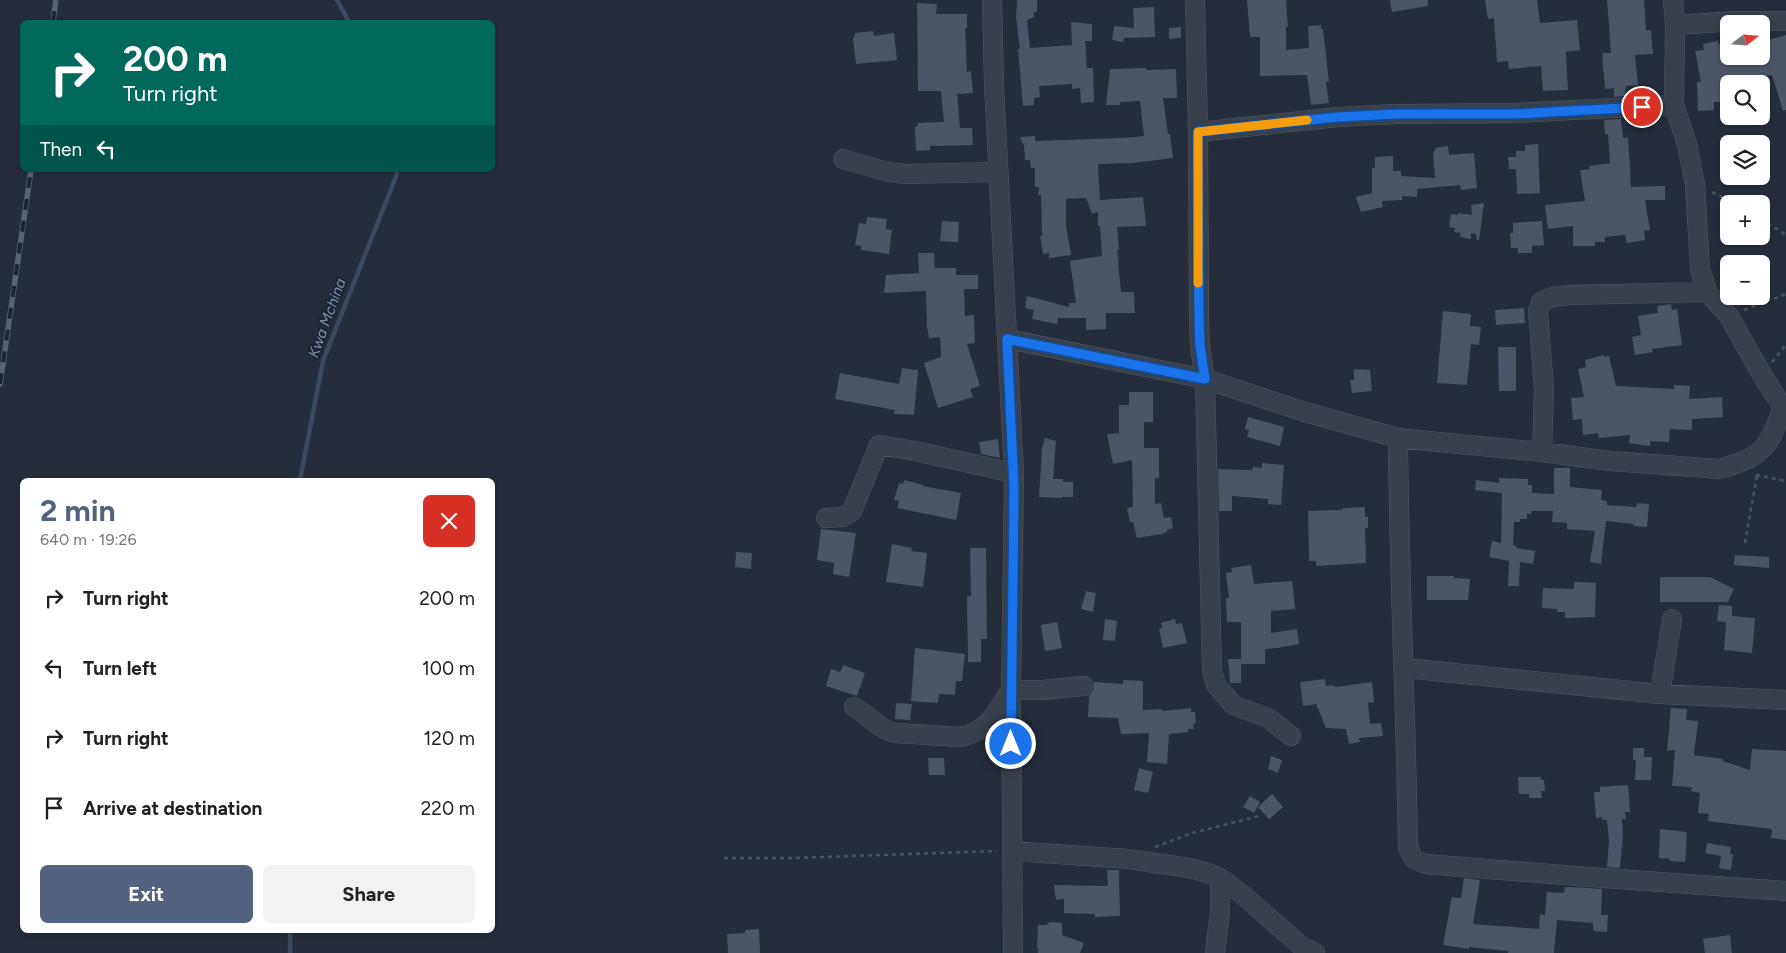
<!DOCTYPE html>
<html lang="en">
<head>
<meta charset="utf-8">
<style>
  :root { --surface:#fff; --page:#f2f2f2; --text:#202124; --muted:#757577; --accent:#526280 }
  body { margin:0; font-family:Figtree,sans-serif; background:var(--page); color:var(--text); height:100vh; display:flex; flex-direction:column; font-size:19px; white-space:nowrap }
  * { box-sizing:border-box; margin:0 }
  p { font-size:16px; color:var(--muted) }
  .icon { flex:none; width:28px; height:28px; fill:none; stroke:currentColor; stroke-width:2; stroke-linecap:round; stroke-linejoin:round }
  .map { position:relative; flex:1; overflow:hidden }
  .sheet { position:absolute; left:20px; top:478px; width:475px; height:455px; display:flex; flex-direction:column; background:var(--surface); border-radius:8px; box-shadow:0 1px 4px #0004 }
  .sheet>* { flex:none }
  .guide { position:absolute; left:20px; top:20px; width:475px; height:152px; border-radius:8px; box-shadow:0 1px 4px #0004; background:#00695c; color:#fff; overflow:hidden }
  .needle { width:32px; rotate:73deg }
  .tools { position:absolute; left:1720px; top:15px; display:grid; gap:10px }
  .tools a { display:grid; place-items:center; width:50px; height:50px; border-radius:8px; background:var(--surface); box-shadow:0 1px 4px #0004; font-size:25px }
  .pin { position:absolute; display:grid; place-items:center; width:42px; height:42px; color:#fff; margin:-21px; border:2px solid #fff; border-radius:50%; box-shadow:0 1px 5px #0007 }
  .me { position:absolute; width:55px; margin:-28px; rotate:0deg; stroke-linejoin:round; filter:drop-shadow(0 0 4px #0008) }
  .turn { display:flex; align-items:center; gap:18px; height:105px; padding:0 20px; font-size:22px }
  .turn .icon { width:65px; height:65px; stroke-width:2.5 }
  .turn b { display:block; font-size:35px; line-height:42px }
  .then { display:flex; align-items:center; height:48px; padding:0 20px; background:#0003; gap:10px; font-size:19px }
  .round { display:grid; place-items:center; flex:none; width:52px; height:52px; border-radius:8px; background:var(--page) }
  .summary { display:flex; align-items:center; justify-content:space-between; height:85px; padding:0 20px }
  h1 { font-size:30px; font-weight:700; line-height:38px; color:var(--accent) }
  .cta { display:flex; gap:10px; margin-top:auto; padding:10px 20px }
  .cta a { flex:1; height:58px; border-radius:8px; background:var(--accent); color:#fff; font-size:20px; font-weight:700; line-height:58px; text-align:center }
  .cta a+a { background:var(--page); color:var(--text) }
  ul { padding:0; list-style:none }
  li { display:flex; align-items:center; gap:15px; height:70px; padding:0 20px }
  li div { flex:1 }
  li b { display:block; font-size:19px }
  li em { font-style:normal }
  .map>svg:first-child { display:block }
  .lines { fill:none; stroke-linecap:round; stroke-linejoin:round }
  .stream { stroke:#3b4a63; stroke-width:4.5 }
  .building { fill:#4b5565 }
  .minor-casing { stroke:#505863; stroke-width:20 }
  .path { stroke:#445659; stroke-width:2.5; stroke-dasharray:4 4; stroke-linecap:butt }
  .minor { stroke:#38404b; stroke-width:19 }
  .rail-casing { stroke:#5a6372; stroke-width:5.5 }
  .rail { stroke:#1d2530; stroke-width:4; stroke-dasharray:11; stroke-linecap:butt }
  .route-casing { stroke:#114b97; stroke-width:12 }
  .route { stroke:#1a73e8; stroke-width:9 }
  .slow { stroke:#f59e0b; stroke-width:9 }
  .labels { text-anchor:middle; stroke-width:4; stroke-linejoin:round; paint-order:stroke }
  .water-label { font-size:15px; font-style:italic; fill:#7d90ac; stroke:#1d2530 }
</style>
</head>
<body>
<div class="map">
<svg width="1786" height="953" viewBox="0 0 1786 953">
  <rect width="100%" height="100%" fill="#252d3b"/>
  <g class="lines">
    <path class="stream" d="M337 0 349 22
      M300 480 323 361 397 174 396 170
      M290 953V930"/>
  </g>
  <path class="building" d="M1017 0H1037V12H1034V17L1027 20 1030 48 1072 45 1071 22 1092 24V41H1085L1087 68H1093L1094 102 1081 103 1080 88 1072 89V84L1039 86 1040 97 1034 98V105L1023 106 1018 49H1020L1016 17Z
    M1247 0H1286L1288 27H1286V50L1309 48 1308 26 1321 25V29H1323L1329 82H1326L1329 103 1311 105 1307 75 1260 76V37H1250Z
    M1390 0H1428V6L1392 12Z
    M1485 0H1537L1540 23 1577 20 1580 50 1566 52 1568 90 1543 91 1541 66 1509 69 1508 61 1497 62 1494 18 1488 19Z
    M1607 0H1644L1646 31 1651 30 1653 54 1635 55 1638 85 1626 86 1625 96 1614 97V88L1605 89 1602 53H1611Z
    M917 3 937 4 936 14H967V28H965L967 72 971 71 973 93 957 94 960 128H972L973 145 930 146V150L916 151 915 127 918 126V123L944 122 941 91H918Z
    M1154 7 1155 37 1124 38 1123 42 1112 40 1114 26 1134 28 1133 8Z
    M1181 27V38L1169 39V28Z
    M873 31 874 36 894 33 897 60 856 64 853 38 855 37V33Z
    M1786 35V110L1783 111 1772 75 1740 79V84H1729V102H1714V110L1698 111 1697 82H1701L1695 51 1704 50 1703 44 1718 41V44L1726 43 1728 56H1769L1765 41Z
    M1146 68V70L1176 69 1177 98H1163L1168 134H1170L1173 158 1133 163 1098 164 1100 200 1143 197 1146 226 1117 227 1119 250H1117L1121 292H1134L1135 313H1106V329L1086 330V318H1058L1057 324 1032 319 1034 310 1025 308 1027 296 1069 307V303H1076L1070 261 1102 256 1100 226H1098V212L1092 214 1086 198 1066 199V226L1071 255 1049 258V253L1043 254 1040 236H1042L1041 195H1038L1039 187H1035V168H1031L1030 160H1025L1024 146 1020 137 1035 136V141L1122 138 1144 136 1140 101 1120 102V105H1106L1110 69Z
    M1621 119 1623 138 1628 137 1631 187 1665 186V200H1645L1650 230 1644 231 1645 240 1627 243 1625 235 1605 237V242H1595V246H1573V226L1548 229 1545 205 1585 201 1580 170 1590 169 1589 166 1610 163 1608 134H1605L1604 120Z
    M1538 144 1540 193 1517 194 1516 169H1509L1508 157H1516V151H1525V145Z
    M1448 146 1449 155 1474 153 1477 188 1461 190 1460 185 1417 189V197L1402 196V200L1382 201 1383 207 1361 212 1356 197 1372 193V168H1375V157L1393 156V171H1401V176L1435 178 1433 152 1435 151V148Z
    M1484 203 1479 240H1477L1476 234 1471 233V239L1460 237 1461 233 1454 232 1455 228 1449 227 1451 214 1458 215V213L1472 215 1471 205Z
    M867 217 887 219 886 229 892 230 889 254 861 250V246L855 245 859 223 866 224Z
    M942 221 959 222 958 242 940 241Z
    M1542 221 1544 245 1532 246V253H1518V248H1511L1510 233H1513V223Z
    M918 253H934L935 268H956V275H978V289H964L965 316 974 315 975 343 967 344 980 386 970 389 973 397 938 408 924 363 941 357 940 337 929 338 927 326 926 291 884 293 886 275 919 273Z
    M1671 304 1672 310 1677 309 1682 345 1652 349 1653 352 1635 355 1632 337 1641 335 1638 316 1658 313 1657 306Z
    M1524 308 1525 323 1496 325 1495 310Z
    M1443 311 1471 314 1470 326 1481 327 1479 345 1471 344 1467 385 1437 383Z
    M1498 347H1516V391H1499Z
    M1604 355V357L1609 356 1616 386 1674 389V385L1690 386 1689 399 1722 397 1723 417 1692 419V430L1670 429 1669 442 1650 441V446L1629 443 1630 435 1599 438 1598 433 1583 435 1582 419 1573 420 1571 398 1584 397 1578 369 1586 367 1585 360Z
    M902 368 918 370 914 415 894 414 895 410 835 399 840 373 899 384Z
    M1354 369 1370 370 1372 391 1352 393 1350 380H1354Z
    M1129 392H1153V422H1144V448H1159V478H1155V504L1161 503 1164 518 1171 517 1173 528 1167 530V532L1162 534 1137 538 1133 522H1130L1127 508 1133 507 1132 460 1113 464 1107 434 1119 433V405H1129Z
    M1248 417 1284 427 1280 446 1247 437 1249 430 1245 429Z
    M1045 438 1056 441 1053 479H1063V482H1073V497H1062V498L1039 497 1042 449Z
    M998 439 1000 458 981 454 979 442Z
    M1262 463 1284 465 1281 505 1268 504V499L1232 496V511H1219L1218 469 1252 470 1253 467 1262 468Z
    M1554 468H1570V487L1602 490 1601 500 1607 501V505L1636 507 1637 503 1649 504 1647 527 1633 526 1634 524 1606 521 1601 564 1590 562 1595 531 1567 529V523L1552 522 1553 511H1531V514H1527V519H1520V522H1514L1513 546H1517L1516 548 1535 551 1533 564 1520 562 1519 586H1508L1509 561 1489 557 1492 541 1501 543 1502 493 1475 490 1476 480 1499 483V478L1528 479V485H1532V493L1554 494Z
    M904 480 923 485V486L961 493 956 520 897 508 899 501 894 500 899 483 903 484Z
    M1365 507V517H1368V528H1365L1366 563 1316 566V561H1309L1308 511 1341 510 1344 508Z
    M821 529 856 533 849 577 833 574 834 563 817 560Z
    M892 544 912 548 911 551 927 553 923 587 886 582Z
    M970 548H986L987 639H981V662H968L967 596H971Z
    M736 552 752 553 751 569 735 567Z
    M1735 555 1769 557V568L1734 565Z
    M1251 565 1254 584 1292 581 1295 609 1271 611V633L1297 629 1299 644 1277 648 1265 649V664H1241V683H1230L1228 659H1241V622H1227L1226 598H1229L1226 573 1232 572 1231 568Z
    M1427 576H1454V578L1470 579 1468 600H1427Z
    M1660 577H1710L1734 589 1728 602H1660Z
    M1574 582 1596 583 1595 617 1565 618V612H1557V609L1542 608 1543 588 1574 589Z
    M1086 591 1096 593 1093 612 1081 609Z
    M1719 605 1732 606V616L1755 618 1752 653 1724 650 1726 622 1717 621Z
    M1105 619 1117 621 1115 641 1103 640Z
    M1175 619 1176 624 1182 623 1187 643 1163 648 1159 629 1162 628 1161 623Z
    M1057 622 1062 648 1045 651 1041 625Z
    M915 648 965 654 962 681H956L955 695 939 694 938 703 911 701Z
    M843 665 865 673 857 696 826 686 831 669 840 672Z
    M1325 679 1326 686 1332 685 1336 687 1372 682 1374 702 1368 703 1370 724 1381 723 1383 736 1359 738 1360 742 1349 744 1346 729 1326 728 1316 704 1303 706 1300 682Z
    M1123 680 1143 681V710L1161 709 1163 711 1191 708V712H1195L1196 723 1193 724 1194 729H1188V732L1169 734 1167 764 1147 762 1149 733 1121 734 1118 718 1088 717 1089 696 1094 690V682L1123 684Z
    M896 703 912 704 910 720 895 719Z
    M1671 708 1687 709 1686 720 1698 721 1694 755 1723 759V761L1750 770 1752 749 1786 751V840L1771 838 1772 831 1771 829 1708 821 1709 814 1698 813 1700 793 1691 791 1692 787 1672 786 1675 750 1667 751Z
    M1633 748H1644V757H1652L1651 780H1635L1636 760H1633Z
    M1271 756 1282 760 1278 773 1268 769Z
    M928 758H944L945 775H929Z
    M1139 768 1153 772 1148 793 1134 790Z
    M1518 777H1541V780H1544L1545 791H1541L1542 798H1529V794H1519Z
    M1628 785 1630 812H1625L1626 819H1622L1623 833 1620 868 1607 867 1609 841 1607 820H1602V817L1596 818 1594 792H1600V787Z
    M1272 794 1283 807 1269 819 1258 807Z
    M1250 796 1260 802 1254 813 1243 807Z
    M1660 829 1687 832 1685 862 1670 861V859L1659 858Z
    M1707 843 1731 847 1730 854H1733L1731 870 1719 868 1721 856 1705 853Z
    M1107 870H1119L1120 916 1095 917V914L1064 913V899L1056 900 1054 885 1108 886Z
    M1464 878 1480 880 1473 924 1539 929 1540 914 1545 915 1547 892 1564 893 1565 887H1572L1602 889 1601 915H1608L1607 932 1593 931V923L1557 920 1554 953H1508V951L1469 947V949L1443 945 1452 897 1461 898Z
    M1050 922 1062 923V935L1084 943 1080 953H1038V948H1037L1038 925H1046Z
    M759 929 760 953H728L727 934 745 933V930Z
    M1730 935 1732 953H1705L1703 939Z"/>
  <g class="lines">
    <g class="minor-casing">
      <path id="minor" d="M992 0 994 85 1014 473 1011 690 1013 953
        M1195 0 1198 132 1199 318 1200 346 1205 379 1212 670 1216 685 1233 705 1268 718 1291 736
        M1673 0 1675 25 1674 105 1687 144 1695 184 1700 269 1707 292 1729 316 1762 375 1786 412
        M1675 25 1737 21H1786
        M1198 132 1338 117 1397 114 1514 113 1674 105
        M843 159 888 172 906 174 998 172
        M1007 339 1205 379 1305 412 1398 438 1542 452 1610 461 1720 469C1764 456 1769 448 1783 406
        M1398 438C1399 575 1406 711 1408 848L1414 859 1425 864 1590 877 1786 891
        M1542 452 1544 389 1538 311 1541 302 1553 297 1569 295 1707 292
        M826 518 843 517 852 511 879 445 915 451 1014 473
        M1405 668 1660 694 1786 700
        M1660 694 1672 619
        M854 707C869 715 879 730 896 733L959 737C987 733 996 713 1011 690H1043L1084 686
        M1012 851 1128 859 1189 868 1208 873 1220 878 1243 895 1300 945 1315 953
        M1215 953 1220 911V878"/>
    </g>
    <path class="path" d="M1712 192 1736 204
      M1761 219 1786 235
      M1744 310 1786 294
      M1772 362 1786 345
      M1756 475 1786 481
      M1745 543 1757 475
      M1155 847 1192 833 1259 816
      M724 858H793L997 851"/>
    <use href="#minor" class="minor"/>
    <g class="rail-casing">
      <path id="rail" d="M53 22 56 0
        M0 384 31 170"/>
    </g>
    <use href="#rail" class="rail"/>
  </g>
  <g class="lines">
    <g class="route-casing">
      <path id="route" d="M1011 744 1014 488 1007 339 1205 379 1200 346 1199 318 1198 132 1338 117 1397 114H1514L1642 107"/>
    </g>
    <use href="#route" class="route"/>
    <path class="slow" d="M1198 283V132L1307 120"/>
  </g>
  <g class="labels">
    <g class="water-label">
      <text transform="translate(327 318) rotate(-70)" y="5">Kwa Mchina</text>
    </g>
  </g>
</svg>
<div class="tools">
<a><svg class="needle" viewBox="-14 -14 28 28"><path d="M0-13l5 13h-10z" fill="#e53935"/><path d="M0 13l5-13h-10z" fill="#757577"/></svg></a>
<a><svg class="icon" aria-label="search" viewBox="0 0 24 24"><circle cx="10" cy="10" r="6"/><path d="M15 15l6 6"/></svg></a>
<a><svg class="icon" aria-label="layers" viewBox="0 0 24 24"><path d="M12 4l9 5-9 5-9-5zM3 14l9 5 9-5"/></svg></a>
<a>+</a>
<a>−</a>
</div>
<div class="pin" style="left:1642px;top:107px;background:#d93025"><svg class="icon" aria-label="arrive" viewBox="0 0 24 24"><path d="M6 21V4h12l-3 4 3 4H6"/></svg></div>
<svg class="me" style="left:1011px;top:744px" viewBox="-20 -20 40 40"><circle r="17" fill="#1a73e8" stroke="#fff" stroke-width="3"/><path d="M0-11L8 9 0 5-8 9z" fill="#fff"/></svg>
<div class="guide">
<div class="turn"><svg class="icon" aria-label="right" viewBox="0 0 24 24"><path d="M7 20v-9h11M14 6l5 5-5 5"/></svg><div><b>200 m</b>Turn right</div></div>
<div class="then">Then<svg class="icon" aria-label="left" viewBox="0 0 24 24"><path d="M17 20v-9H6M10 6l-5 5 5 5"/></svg></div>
</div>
<section class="sheet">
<div class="summary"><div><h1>2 min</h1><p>640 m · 19:26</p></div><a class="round" style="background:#d93025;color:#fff"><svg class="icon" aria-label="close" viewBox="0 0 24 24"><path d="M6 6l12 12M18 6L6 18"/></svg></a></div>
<ul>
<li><svg class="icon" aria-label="right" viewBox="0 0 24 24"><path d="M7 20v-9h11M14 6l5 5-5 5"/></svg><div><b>Turn right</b></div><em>200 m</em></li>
<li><svg class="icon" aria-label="left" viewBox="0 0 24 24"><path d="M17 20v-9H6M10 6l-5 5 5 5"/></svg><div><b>Turn left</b></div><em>100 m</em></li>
<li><svg class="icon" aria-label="right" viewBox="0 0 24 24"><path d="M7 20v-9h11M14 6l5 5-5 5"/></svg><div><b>Turn right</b></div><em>120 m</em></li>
<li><svg class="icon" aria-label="arrive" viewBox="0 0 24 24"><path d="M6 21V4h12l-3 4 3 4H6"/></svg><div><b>Arrive at destination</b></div><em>220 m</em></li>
</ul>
<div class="cta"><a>Exit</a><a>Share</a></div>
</section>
</div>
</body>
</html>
